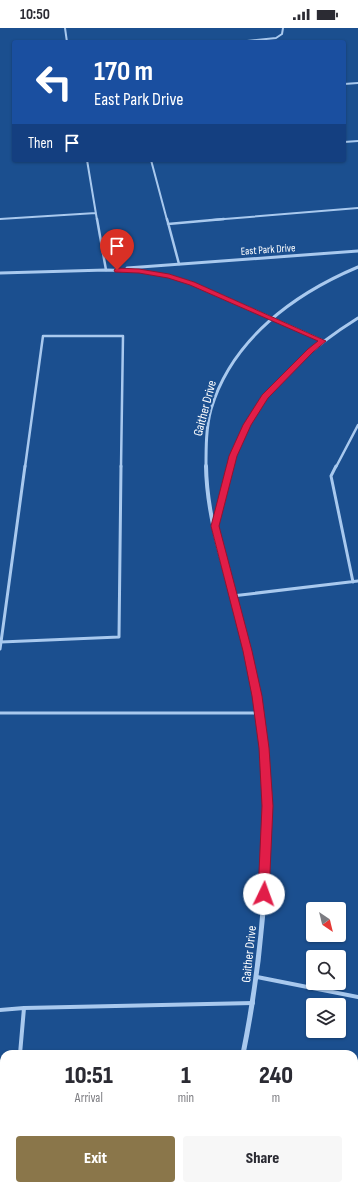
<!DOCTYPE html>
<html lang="en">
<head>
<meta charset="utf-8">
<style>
  :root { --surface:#fff; --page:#f7f7f7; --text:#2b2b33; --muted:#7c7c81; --accent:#8a764a }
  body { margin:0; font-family:"Sofia Sans Condensed",sans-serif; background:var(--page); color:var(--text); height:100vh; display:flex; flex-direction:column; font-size:15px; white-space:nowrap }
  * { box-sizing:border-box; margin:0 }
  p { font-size:13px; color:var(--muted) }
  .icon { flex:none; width:22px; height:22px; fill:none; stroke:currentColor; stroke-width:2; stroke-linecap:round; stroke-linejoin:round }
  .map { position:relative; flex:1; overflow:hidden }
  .drawer { position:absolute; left:0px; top:1022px; width:358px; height:140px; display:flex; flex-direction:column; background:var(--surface); border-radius:12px 12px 0 0; box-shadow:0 1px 3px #0004 }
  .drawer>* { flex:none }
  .guide { position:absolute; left:12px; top:12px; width:334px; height:122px; border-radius:4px; box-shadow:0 1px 3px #0004; background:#1a4fa0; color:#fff; overflow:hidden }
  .needle { width:26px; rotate:145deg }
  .controls { position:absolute; left:306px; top:874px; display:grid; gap:8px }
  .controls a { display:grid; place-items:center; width:40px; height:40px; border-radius:4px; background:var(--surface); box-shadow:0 1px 3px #0004; font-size:20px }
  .pin { position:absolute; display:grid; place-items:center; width:34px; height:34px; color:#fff; margin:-41px -17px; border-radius:50% 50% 50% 0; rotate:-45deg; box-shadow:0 0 4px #0007 }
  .pin .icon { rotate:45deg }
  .me { position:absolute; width:44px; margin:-22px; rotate:3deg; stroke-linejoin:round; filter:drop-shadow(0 0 3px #0008) }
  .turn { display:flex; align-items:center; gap:14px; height:84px; padding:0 16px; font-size:18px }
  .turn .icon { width:52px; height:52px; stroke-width:2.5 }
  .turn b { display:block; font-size:28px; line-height:34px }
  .then { display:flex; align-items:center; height:38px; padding:0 16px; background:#0003; gap:8px; font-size:15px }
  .eta { display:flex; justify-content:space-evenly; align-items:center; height:68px; text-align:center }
  .eta b { font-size:24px; font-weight:800; line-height:28px }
  .action { display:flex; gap:8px; margin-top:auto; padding:8px 16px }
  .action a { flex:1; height:46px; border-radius:4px; background:var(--accent); color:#fff; font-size:16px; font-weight:800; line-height:46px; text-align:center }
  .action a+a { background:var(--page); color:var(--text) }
  .status { display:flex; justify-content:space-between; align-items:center; height:28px; padding:0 20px; background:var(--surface); direction:ltr }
  .status svg { height:11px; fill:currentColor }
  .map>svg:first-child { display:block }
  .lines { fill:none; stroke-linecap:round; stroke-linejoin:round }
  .lane-far3 { stroke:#a9c9ee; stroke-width:2 }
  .lane-far2 { stroke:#a9c9ee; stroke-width:2.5 }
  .lane-far1 { stroke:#a9c9ee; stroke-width:3 }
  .lane { stroke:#a9c9ee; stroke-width:4 }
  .street-far2 { stroke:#a9c9ee; stroke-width:3 }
  .street-far1 { stroke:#a9c9ee; stroke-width:4 }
  .street { stroke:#a9c9ee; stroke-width:5 }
  .route { fill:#e11d48; stroke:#92132f }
  .labels { text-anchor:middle; stroke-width:4; stroke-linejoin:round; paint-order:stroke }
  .far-street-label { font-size:11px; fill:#fff; stroke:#1b4f8f }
  .street-label { font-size:13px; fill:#fff; stroke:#1b4f8f }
</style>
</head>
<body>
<div class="status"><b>10:50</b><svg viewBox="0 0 49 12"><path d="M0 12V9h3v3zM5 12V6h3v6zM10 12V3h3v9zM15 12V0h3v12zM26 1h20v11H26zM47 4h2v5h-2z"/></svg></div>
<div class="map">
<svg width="358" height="1162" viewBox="0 0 358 1162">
  <rect width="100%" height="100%" fill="#1b4f8f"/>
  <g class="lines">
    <path class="lane-far3" d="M65 0 67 14
      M238 14 276 10 282 6 283 0
      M344 56 358 55
      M344 114 358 113
      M87 132 97 192
      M151 132 167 192
      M0 191 96 185
      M212 192 358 180"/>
    <path class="lane-far2" d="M97 191 106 242
      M167 191 179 236
      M168 196 224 191
      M25 439 43 308H123L121 439
      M336 439 358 397"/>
    <path class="lane-far1" d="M336 438 331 448 353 554
      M232 568 358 553
      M1 614 25 438
      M1 614 119 609 121 438
      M0 621 1 614
      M0 685H259"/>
    <path class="lane" d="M257 949 358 969
      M24 980 253 975
      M0 982 24 980 20 1026
      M354 1125H358
      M8 1158V1162"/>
    <path class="street-far2" d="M127 240 358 223
      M0 245 106 242 139 243 169 248 192 255 323 313
      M206 439C206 420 206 399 211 381 232 311 294 266 358 239
      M229 439C249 373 302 325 358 290"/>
    <path class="street-far1" d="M206 438C207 501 232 560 247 621 258 664 265 710 266 755
      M215 495 229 438"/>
    <path class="street" d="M243 1026C261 937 269 845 266 754
      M211 1162 213 1158"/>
  </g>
  <path class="route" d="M117 240 139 241 169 246 194 254 326 313 313 324 268 370 251 397 237 428 219 498 252 623 262 668 269 720 273 778 269 866 268 870 264 871 260 870 258 866 262 778 259 720 252 668 243 623 211 498 229 428 243 397 262 367 308 321 318 313 190 257 168 250 139 245 115 244 114 242Z"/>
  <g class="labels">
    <g class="far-street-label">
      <text transform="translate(268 221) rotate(-4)" y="4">East Park Drive</text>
    </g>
    <g class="street-label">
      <text transform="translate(204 380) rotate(-75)" y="5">Gaither Drive</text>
      <text transform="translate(248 926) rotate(-84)" y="5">Gaither Drive</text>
    </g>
  </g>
</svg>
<div class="controls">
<a><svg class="needle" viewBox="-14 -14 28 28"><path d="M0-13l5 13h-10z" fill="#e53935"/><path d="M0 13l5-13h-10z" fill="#7c7c81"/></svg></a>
<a><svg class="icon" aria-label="search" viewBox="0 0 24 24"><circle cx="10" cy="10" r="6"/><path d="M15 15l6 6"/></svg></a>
<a><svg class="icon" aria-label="layers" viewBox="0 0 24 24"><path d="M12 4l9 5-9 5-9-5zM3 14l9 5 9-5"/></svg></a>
</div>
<div class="pin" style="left:117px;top:242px;background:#d93025"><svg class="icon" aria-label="arrive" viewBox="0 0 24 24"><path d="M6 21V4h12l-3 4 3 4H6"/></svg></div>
<svg class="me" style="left:264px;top:866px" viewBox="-20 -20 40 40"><circle r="19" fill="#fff"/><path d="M0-13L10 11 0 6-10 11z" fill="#e11d48"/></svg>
<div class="guide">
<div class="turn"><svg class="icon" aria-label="left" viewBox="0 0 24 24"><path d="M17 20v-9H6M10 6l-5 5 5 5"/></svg><div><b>170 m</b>East Park Drive</div></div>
<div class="then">Then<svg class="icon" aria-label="arrive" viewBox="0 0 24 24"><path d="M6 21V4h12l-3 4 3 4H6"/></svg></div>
</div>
<section class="drawer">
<div class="eta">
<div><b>10:51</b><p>Arrival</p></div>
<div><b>1</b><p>min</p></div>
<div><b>240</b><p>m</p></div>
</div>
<div class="action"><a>Exit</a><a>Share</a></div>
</section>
</div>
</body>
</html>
